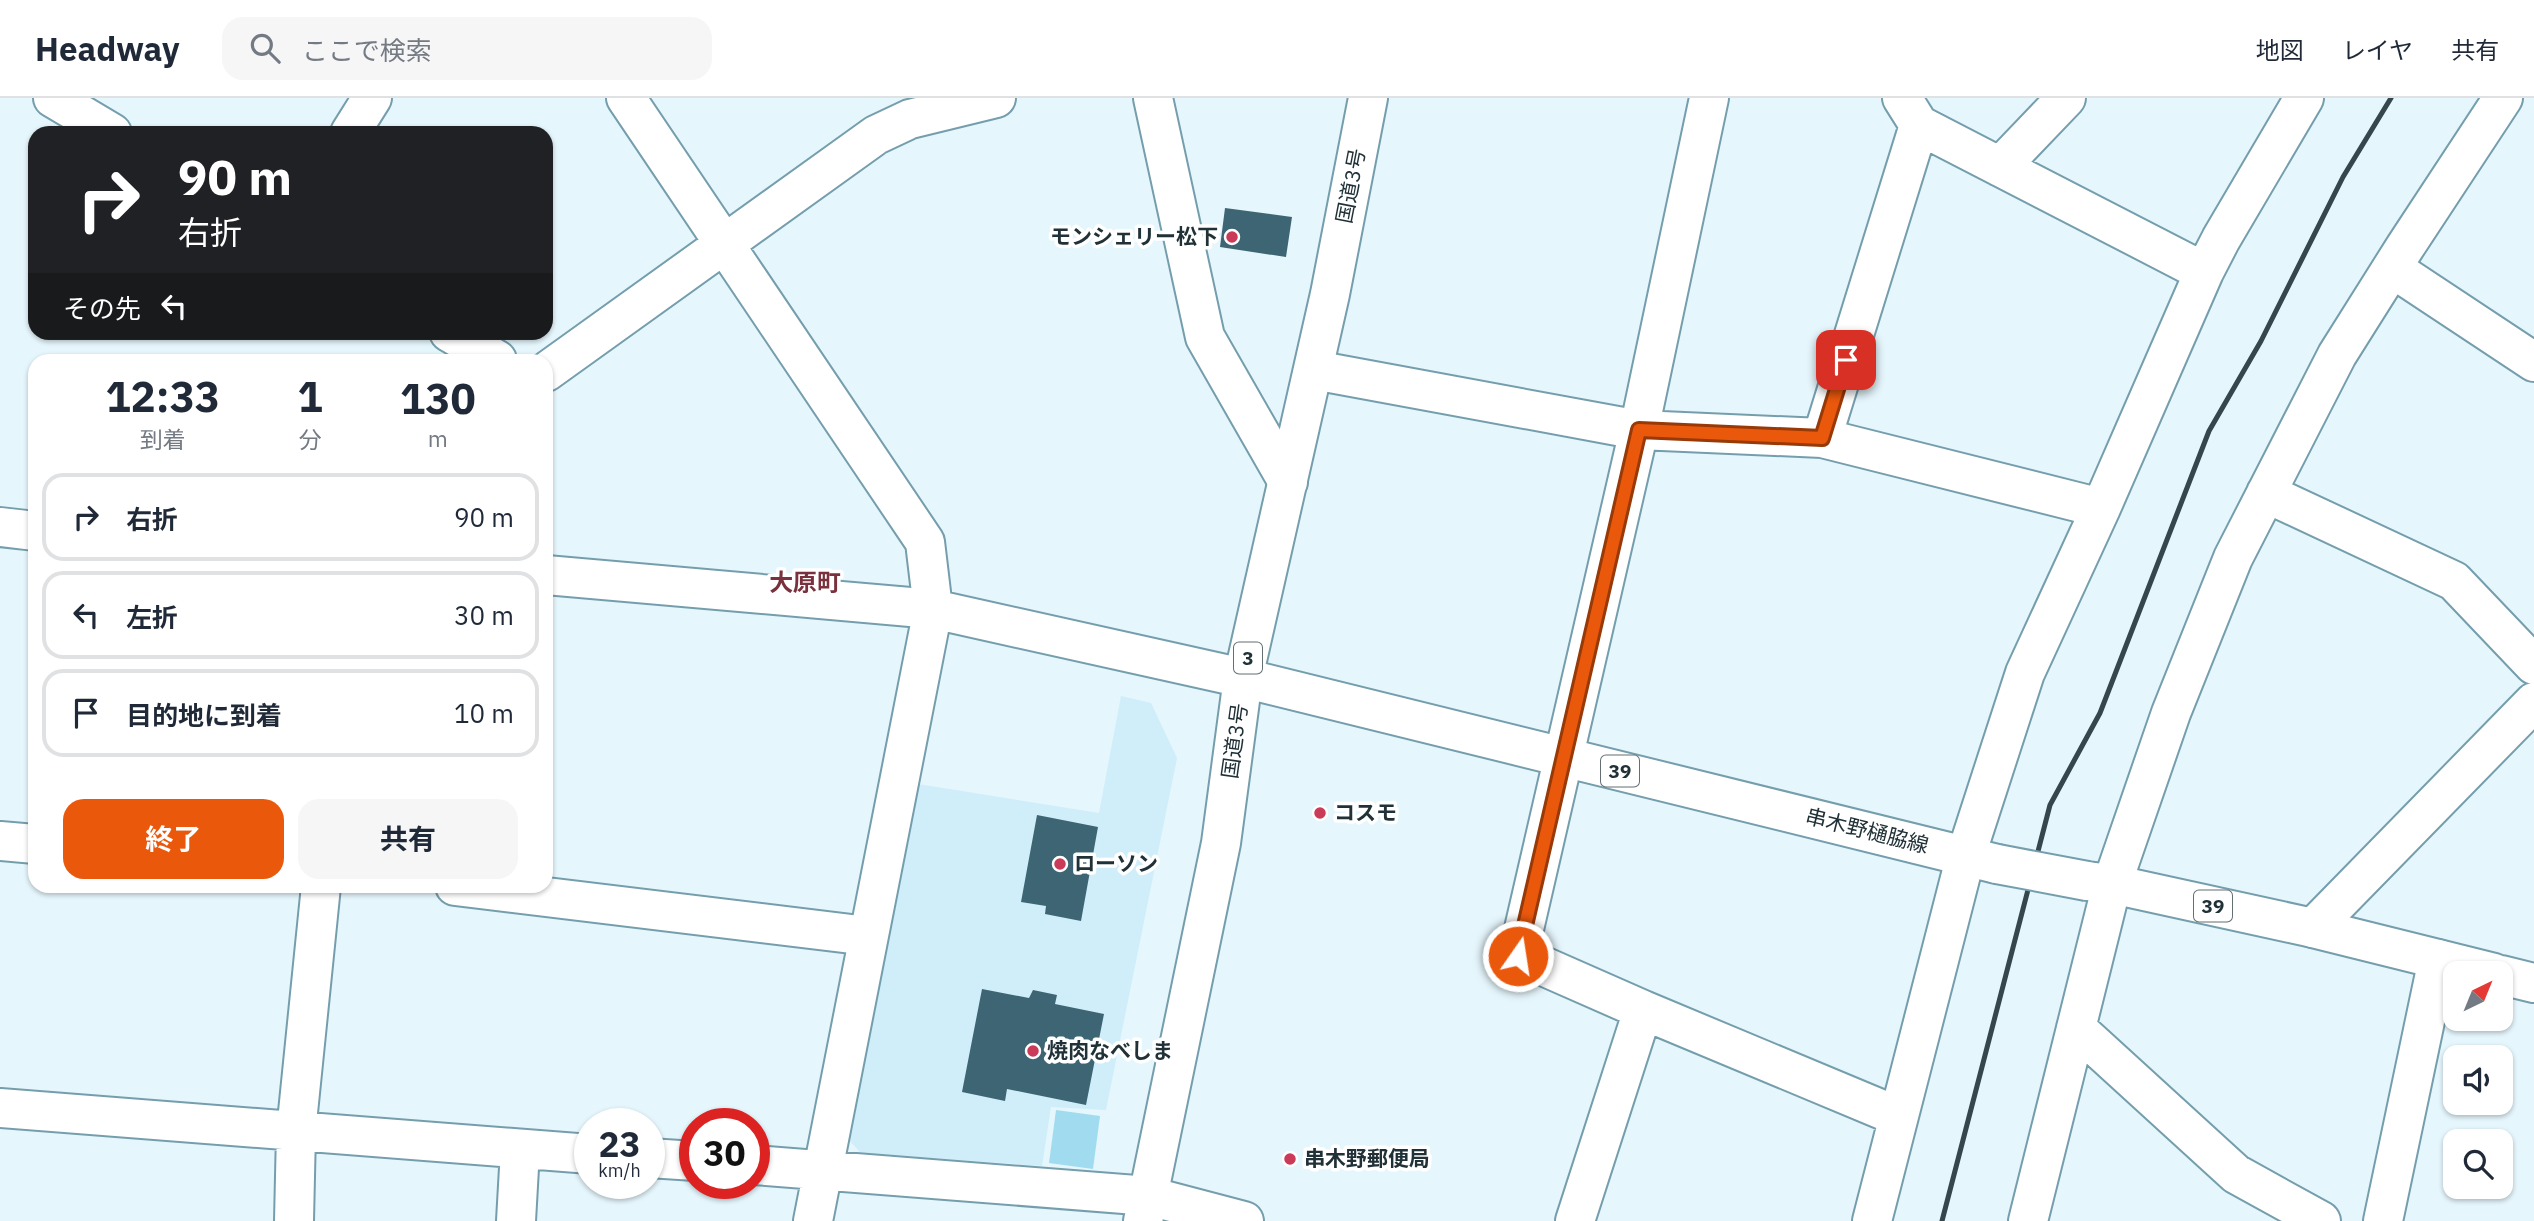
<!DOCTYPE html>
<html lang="ja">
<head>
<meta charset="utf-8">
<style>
  :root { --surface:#fff; --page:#f6f6f7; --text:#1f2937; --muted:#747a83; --line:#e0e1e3; --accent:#ea580c }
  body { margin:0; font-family:"IBM Plex Sans","Noto Sans JP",sans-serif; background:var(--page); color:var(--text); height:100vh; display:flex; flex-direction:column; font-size:26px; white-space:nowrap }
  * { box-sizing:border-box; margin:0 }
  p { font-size:23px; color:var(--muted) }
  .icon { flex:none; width:38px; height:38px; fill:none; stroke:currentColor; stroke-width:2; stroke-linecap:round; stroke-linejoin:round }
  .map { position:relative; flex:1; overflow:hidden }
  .panel { position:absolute; left:28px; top:256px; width:525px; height:539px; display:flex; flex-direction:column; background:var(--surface); border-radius:21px; box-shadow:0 2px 5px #0004 }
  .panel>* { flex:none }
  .banner { position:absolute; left:28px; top:28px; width:525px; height:214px; border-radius:21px; box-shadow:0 2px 5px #0004; background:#202124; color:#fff; overflow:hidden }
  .needle { width:46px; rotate:43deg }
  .fabs { position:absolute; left:2443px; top:863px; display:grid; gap:14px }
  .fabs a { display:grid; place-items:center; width:70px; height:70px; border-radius:14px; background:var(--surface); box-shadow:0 2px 5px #0004; font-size:35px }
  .speed { position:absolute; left:574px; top:1010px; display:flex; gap:14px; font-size:35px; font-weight:700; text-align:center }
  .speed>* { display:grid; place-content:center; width:91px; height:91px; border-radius:50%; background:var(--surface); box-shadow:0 2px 5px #0004; line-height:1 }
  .speed small { font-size:18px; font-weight:400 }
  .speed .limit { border:10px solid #d22; background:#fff; color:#111 }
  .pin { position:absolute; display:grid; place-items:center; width:60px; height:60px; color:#fff; margin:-30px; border-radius:14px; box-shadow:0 4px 10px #0006 }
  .me { position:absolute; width:77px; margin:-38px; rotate:13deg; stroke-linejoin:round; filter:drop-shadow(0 0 5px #0008) }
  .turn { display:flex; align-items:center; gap:24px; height:147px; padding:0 35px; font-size:32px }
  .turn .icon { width:91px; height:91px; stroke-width:2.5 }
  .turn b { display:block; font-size:49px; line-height:60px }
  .then { display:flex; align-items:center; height:66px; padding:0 35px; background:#0003; gap:14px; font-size:26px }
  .eta { display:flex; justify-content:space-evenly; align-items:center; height:119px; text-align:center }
  .eta b { font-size:42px; font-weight:700; line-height:49px }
  .primary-button { display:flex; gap:14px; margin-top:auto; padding:14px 35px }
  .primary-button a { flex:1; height:80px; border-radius:21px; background:var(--accent); color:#fff; font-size:28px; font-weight:700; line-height:80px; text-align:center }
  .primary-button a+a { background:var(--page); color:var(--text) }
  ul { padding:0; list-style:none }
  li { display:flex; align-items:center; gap:21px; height:88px; margin:0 14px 10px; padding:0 21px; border:4px solid var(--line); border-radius:21px }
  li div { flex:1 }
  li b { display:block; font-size:26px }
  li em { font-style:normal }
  header { display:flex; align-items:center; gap:42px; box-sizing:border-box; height:98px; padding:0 35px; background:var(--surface); border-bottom:2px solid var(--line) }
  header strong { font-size:33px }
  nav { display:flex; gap:38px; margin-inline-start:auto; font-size:24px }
  .search { width:490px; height:63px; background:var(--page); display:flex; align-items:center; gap:18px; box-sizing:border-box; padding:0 24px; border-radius:21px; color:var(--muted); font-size:26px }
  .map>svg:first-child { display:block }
  .built { fill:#cfeefa }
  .green { fill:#a1dbf0 }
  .building { fill:#3d6573 }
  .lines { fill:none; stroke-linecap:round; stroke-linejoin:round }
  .minor-casing { stroke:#759ead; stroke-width:42 }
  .major-casing { stroke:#759ead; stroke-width:42 }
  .highway-casing { stroke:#759ead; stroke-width:42 }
  .minor { stroke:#fff; stroke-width:38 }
  .major { stroke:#fff; stroke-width:38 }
  .highway { stroke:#fff; stroke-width:38 }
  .rail { stroke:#35464c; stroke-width:5 }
  .major-bridge-casing { stroke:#759ead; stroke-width:42; stroke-linecap:butt }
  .major-bridge { stroke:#fff; stroke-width:38 }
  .route-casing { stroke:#983908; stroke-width:18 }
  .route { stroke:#ea580c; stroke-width:12 }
  .poi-dot { fill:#ca3a59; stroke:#fff; stroke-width:2.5 }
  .labels { text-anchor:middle; stroke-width:7; stroke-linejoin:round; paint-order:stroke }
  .shield { fill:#fff; stroke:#636f73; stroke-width:2 }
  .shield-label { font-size:19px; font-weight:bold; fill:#203137 }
  .street-label { font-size:21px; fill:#203137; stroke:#fff }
  .poi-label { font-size:21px; font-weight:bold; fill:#203137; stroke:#fff; text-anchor:start }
  .quarter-label { font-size:24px; font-weight:bold; fill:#79323d; stroke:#fff }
</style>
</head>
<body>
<header>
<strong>Headway</strong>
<div class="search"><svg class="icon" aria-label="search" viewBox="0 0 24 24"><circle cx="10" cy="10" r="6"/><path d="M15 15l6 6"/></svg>ここで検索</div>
<nav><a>地図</a><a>レイヤ</a><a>共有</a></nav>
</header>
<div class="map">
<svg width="2534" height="1123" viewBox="0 0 2534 1123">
  <rect width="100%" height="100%" fill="#e5f6fc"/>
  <path class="built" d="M1121 598 1151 605 1177 660 1106 1012 1051 1009 1042 1068 861 1055 844 1037 918 686 1099 715Z"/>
  <path class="green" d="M1056 1012 1100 1018 1093 1071 1049 1065Z"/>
  <path class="building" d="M1225 110 1292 119 1286 159 1220 149Z
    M1037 717 1098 729 1081 823 1045 816 1046 808 1021 804Z
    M982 891 1029 900 1033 892 1057 897 1055 906 1104 916 1086 1007 1007 991 1005 1003 962 994Z"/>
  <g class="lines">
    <g class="minor-casing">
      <path id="minor" d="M53 0 112 35
        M626 0 925 444 933 511 813 1123
        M1153 0 1205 239 1288 384
        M1902 0 1919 27 2204 174
        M350 35 372 0
        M2000 69 2066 0
        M2392 170 2534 264
        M449 234 497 262
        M1314 272 1639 332 1822 340 2101 410
        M546 274 876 37 910 21 996 0
        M1822 340 1919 27
        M2266 395 2454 483 2534 567
        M0 429 35 433
        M546 477 933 511 1243 580
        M0 743 35 746
        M455 788 868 838
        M2313 830 2534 604
        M1643 912 1897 1018
        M2076 930 2236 1076 2321 1123
        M0 1010 590 1056
        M649 1060 695 1063
        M754 1067 1149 1098 1244 1123
        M294 1123 296 1034 321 788
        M516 1123 520 1052
        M1575 1123 1643 912 1518 857 1639 332 1709 0
        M1872 1123 1966 757 2025 575 2101 410 2204 174 2221 141 2304 0
        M2028 1123 2112 786 2171 615 2233 460 2337 257 2405 149 2503 0
        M2383 1123 2438 861"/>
    </g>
    <g class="major-casing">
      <path id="major" d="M1243 580 1997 766
        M2087 783 2112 786 2313 830 2494 875
        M2501 877 2534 885"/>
    </g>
    <g class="highway-casing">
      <path id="highway" d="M1143 1123 1221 745 1243 580 1330 196 1368 0"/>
    </g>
    <use href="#minor" class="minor"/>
    <use href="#major" class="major"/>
    <use href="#highway" class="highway"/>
    <path class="rail" d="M1942 1123 2050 707 2100 615 2209 333 2261 243 2343 79 2391 0"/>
    <g class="major-bridge-casing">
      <path id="major-bridge" d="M1997 766 2087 783"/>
    </g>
    <use href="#major-bridge" class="major-bridge"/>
  </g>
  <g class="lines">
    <g class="route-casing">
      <path id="route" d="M1518 858 1639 332 1822 340 1846 262"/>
    </g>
    <use href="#route" class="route"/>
  </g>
  <g class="poi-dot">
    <circle cx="1232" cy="139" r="7"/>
    <circle cx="1320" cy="715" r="7"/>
    <circle cx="1060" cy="766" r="7"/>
    <circle cx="1033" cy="953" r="7"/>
    <circle cx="1290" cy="1061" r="7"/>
  </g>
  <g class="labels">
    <g class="shield">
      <rect x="1234" y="544.5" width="28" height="31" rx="5"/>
      <rect x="1601" y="657.5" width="38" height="31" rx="5"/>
      <rect x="2194" y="792.5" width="38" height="31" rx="5"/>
    </g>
    <g class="shield-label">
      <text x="1248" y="567">3</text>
      <text x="1620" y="680">39</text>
      <text x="2213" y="815">39</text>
    </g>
    <g class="street-label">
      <text transform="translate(1351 88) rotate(-79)" y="7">国道3号</text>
      <text transform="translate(1235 643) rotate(-82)" y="7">国道3号</text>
      <text transform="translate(1867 733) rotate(14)" y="7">串木野樋脇線</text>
    </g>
    <g class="poi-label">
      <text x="1218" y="146" text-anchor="end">モンシェリー松下</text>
      <text x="1334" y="722">コスモ</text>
      <text x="1074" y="773">ローソン</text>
      <text x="1047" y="960">焼肉なべしま</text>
      <text x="1304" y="1068">串木野郵便局</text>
    </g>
    <g class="quarter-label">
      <text x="805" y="493">大原町</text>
    </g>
  </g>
</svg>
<div class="fabs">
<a><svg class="needle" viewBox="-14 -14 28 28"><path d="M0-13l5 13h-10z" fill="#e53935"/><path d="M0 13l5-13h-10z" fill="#747a83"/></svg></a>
<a><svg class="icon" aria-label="sound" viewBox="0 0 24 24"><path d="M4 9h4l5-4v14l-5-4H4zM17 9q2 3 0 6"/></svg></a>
<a><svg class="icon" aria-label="search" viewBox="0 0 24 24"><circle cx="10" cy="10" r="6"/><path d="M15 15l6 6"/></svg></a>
</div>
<div class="speed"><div>23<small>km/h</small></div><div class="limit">30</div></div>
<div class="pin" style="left:1846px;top:262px;background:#d93025"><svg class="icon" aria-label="arrive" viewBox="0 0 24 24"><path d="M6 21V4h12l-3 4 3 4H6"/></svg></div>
<svg class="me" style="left:1518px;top:858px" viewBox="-20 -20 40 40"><circle r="17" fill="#ea580c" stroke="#fff" stroke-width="3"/><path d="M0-11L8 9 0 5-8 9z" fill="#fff"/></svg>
<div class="banner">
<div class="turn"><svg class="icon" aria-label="right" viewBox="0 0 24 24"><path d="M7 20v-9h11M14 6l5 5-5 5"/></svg><div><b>90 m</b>右折</div></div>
<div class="then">その先<svg class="icon" aria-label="left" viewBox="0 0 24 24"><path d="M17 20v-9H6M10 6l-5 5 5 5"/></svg></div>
</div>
<section class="panel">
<div class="eta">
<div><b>12:33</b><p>到着</p></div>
<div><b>1</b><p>分</p></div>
<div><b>130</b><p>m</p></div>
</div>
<ul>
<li><svg class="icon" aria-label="right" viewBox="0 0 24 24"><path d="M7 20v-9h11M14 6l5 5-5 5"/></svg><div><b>右折</b></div><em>90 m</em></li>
<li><svg class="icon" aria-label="left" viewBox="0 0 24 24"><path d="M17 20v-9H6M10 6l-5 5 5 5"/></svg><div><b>左折</b></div><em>30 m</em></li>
<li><svg class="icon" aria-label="arrive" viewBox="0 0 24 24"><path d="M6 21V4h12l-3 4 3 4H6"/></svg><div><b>目的地に到着</b></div><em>10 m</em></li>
</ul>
<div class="primary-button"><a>終了</a><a>共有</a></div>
</section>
</div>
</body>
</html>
